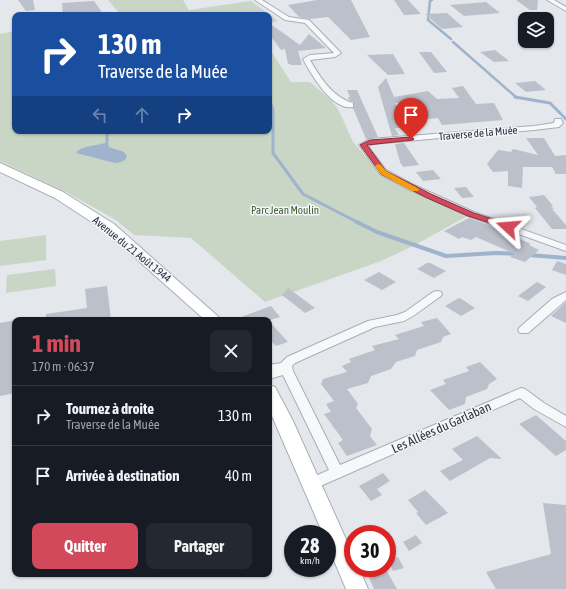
<!DOCTYPE html>
<html lang="fr">
<head>
<meta charset="utf-8">
<style>
  :root { --surface:#171b24; --page:#242831; --text:#f1f3f6; --muted:#9ea1a6; --line:#363941; --accent:#d1495b }
  body { margin:0; font-family:"Asap Condensed",sans-serif; background:var(--page); color:var(--text); height:100vh; display:flex; flex-direction:column; font-size:15px; white-space:nowrap }
  * { box-sizing:border-box; margin:0 }
  p { font-size:13px; color:var(--muted) }
  .icon { flex:none; width:22px; height:22px; fill:none; stroke:currentColor; stroke-width:2; stroke-linecap:round; stroke-linejoin:round }
  .map { position:relative; flex:1; overflow:hidden }
  .drawer { position:absolute; left:12px; top:317px; width:260px; height:260px; display:flex; flex-direction:column; background:var(--surface); border-radius:8px; box-shadow:0 1px 3px #0004 }
  .drawer>* { flex:none }
  .top-card { position:absolute; left:12px; top:12px; width:260px; height:122px; border-radius:8px; box-shadow:0 1px 3px #0004; background:#1a4fa0; color:#fff; overflow:hidden }
  .fabs { position:absolute; left:518px; top:12px; display:grid; gap:8px }
  .fabs a { display:grid; place-items:center; width:36px; height:36px; border-radius:8px; background:var(--surface); box-shadow:0 1px 3px #0004; font-size:20px }
  .speed { position:absolute; left:284px; top:525px; display:flex; gap:8px; font-size:20px; font-weight:700; text-align:center }
  .speed>* { display:grid; place-content:center; width:52px; height:52px; border-radius:50%; background:var(--surface); box-shadow:0 1px 3px #0004; line-height:1 }
  .speed small { font-size:10px; font-weight:400 }
  .speed .limit { border:6px solid #d22; background:#fff; color:#111 }
  .pin { position:absolute; display:grid; place-items:center; width:34px; height:34px; color:#fff; margin:-41px -17px; border-radius:50% 50% 50% 0; rotate:-45deg; box-shadow:0 0 4px #0007 }
  .pin .icon { rotate:45deg }
  .me { position:absolute; width:44px; margin:-22px; rotate:289deg; stroke-linejoin:round; filter:drop-shadow(0 0 3px #0008) }
  .turn { display:flex; align-items:center; gap:14px; height:84px; padding:0 20px; font-size:18px }
  .turn .icon { width:52px; height:52px; stroke-width:2.5 }
  .turn b { display:block; font-size:28px; line-height:34px }
  .lanes { display:flex; align-items:center; height:38px; padding:0 20px; background:#0003; justify-content:center; gap:20px; direction:ltr }
  .lanes .off { opacity:.35 }
  .round { display:grid; place-items:center; flex:none; width:42px; height:42px; border-radius:8px; background:var(--page) }
  .head { display:flex; align-items:center; justify-content:space-between; height:68px; padding:0 20px }
  h1 { font-size:24px; font-weight:700; line-height:30px; color:var(--accent) }
  .cta { display:flex; gap:8px; margin-top:auto; padding:8px 20px }
  .cta a { flex:1; height:46px; border-radius:8px; background:var(--accent); color:#fff; font-size:16px; font-weight:700; line-height:46px; text-align:center }
  .cta a+a { background:var(--page); color:var(--text) }
  ul { padding:0; list-style:none }
  li { display:flex; align-items:center; gap:12px; height:60px; padding:0 20px; border-top:1px solid var(--line) }
  li div { flex:1 }
  li b { display:block; font-size:15px }
  li em { font-style:normal }
  .map>svg:first-child { display:block }
  .green { fill:#c9d6c5 }
  .water { fill:#9fb4cc }
  .lines { fill:none; stroke-linecap:round; stroke-linejoin:round }
  .stream-far2 { stroke:#9fb4cc; stroke-width:2.5 }
  .stream-far1 { stroke:#9fb4cc; stroke-width:3 }
  .stream { stroke:#9fb4cc; stroke-width:4 }
  .building { fill:#bbc0ca }
  .minor-casing { stroke:#a9aeb7; stroke-width:2 }
  .secondary-casing { stroke:#a9aeb7; stroke-width:2 }
  .minor { fill:#f7f8fa; fill-rule:evenodd }
  .secondary { fill:#fff; fill-rule:evenodd }
  .route { fill:#d1495b; stroke:#882f3b }
  .slow { fill:#f59e0b }
  .labels { text-anchor:middle; stroke-width:3; stroke-linejoin:round; paint-order:stroke }
  .street-label { font-size:11px; fill:#2b3445; stroke:#f4f6f9 }
  .park-label { font-size:11px; fill:#3f6138; stroke:#f4f6f9 }
  .near-street-label { font-size:13px; fill:#2b3445; stroke:#f4f6f9 }
</style>
</head>
<body>
<div class="map">
<svg width="566" height="589" viewBox="0 0 566 589">
  <rect width="100%" height="100%" fill="#e4e7ec"/>
  <path class="green" d="M108 0H183L189 10 251 1 278 21 269 23V15H121Z
    M15 31V131H269V48L291 82H310L331 100 338 109 353 142 381 174 469 215 415 245 381 261 265 302 191 238 134 235 116 220 68 193 0 161V34Z
    M46 235V260L0 266V241Z
    M55 269 56 286 6 293 7 275Z"/>
  <path class="water" d="M108 142 109 147 124 152 127 156 125 160 121 162 115 163 76 153C81 145 99 146 108 142Z"/>
  <g class="lines">
    <path class="stream-far2" d="M432 0 430 1 428 20 451 39
      M453 42 517 98"/>
    <path class="stream-far1" d="M515 97 550 103 566 119
      M269 99 273 110V153L303 194 359 223
      M107 131V142"/>
    <path class="stream" d="M357 222 377 232 446 256 496 253 520 254
      M529 255 566 258"/>
  </g>
  <path class="building" d="M18 0H33L35 10 26 11Z
    M317 0H351L370 37 351 40 328 17 310 19 299 17 288 5Z
    M394 0H408L421 14 404 15Z
    M516 0H538L537 10H530Z
    M94 1 104 15H63L62 3Z
    M486 2 500 13 464 16 450 5Z
    M447 13 463 27 442 29 425 14Z
    M269 23 300 45 309 34 326 48 298 51 302 65H291L290 64H288L285 49 281 50 269 34Z
    M495 50 509 61 494 62 480 52Z
    M419 52H431L447 72 434 73Z
    M393 54 405 74 388 75 367 55Z
    M386 78 394 97 428 91 437 99 459 98 452 88 463 86 476 104 494 103 503 120 442 125 438 118 428 119 417 103H395L404 121H401L405 128H395L399 135 392 136 378 87Z
    M535 81 546 90 526 92 515 83Z
    M347 90H357L378 137 366 139 353 108 354 107V102L349 100 348 97H350Z
    M526 138H544L555 156 566 155V174H556L552 167H523L522 188 508 186V171L493 172 487 164 498 150 511 152 513 149 538 155Z
    M404 143 419 165 403 167 400 162 395 144Z
    M433 170 441 179 423 181 416 172Z
    M466 187 474 197 462 198 454 188Z
    M544 195 553 206H551L554 209H552L566 225V229H552L535 208 537 207 529 197Z
    M469 218 491 226 531 244 529 245 539 250 525 262 510 257 515 254 476 237 471 240 462 237 459 239 444 231Z
    M557 261 566 264V275L552 270Z
    M427 263H430L446 271 434 278 417 269Z
    M379 272 396 282 382 290 364 280Z
    M537 282 546 287 528 301 518 296Z
    M107 286 111 320H46V314L87 308 85 289Z
    M288 288 315 308 305 313 282 295Z
    M459 298 463 300 475 308 461 316 445 306Z
    M566 302V323L551 316Z
    M271 306 280 317 270 320H236V319Z
    M437 318 451 334 443 337 441 342 417 350 415 356 396 362 391 369 371 376 368 383 347 389 358 404 356 408 372 429 370 436 377 445 347 456 338 443 343 440 324 414 331 412 326 404 334 401 321 384 323 379 347 372 342 366 351 362 349 359 375 350 372 346 399 339 395 335 424 326 421 322Z
    M15 320V393L0 396V323Z
    M269 321 288 342 276 346 269 339Z
    M480 362 497 379 489 384 487 389 466 397 465 404 449 410 430 390 446 384 443 380 469 371 466 367Z
    M536 415 566 441V450L556 456 519 424Z
    M477 436 502 459 490 458 450 481 440 471 463 460 452 449Z
    M383 473 390 481 377 489 382 495 371 501 359 486Z
    M425 490 448 513 426 525 416 513 418 512 408 500Z
    M543 503 566 505V589H496L486 572 551 554Z
    M416 535 422 543 409 551 403 542Z
    M398 557 404 568 393 571 388 559Z
    M365 568H385L397 589H374Z"/>
  <g class="lines">
    <g class="minor-casing">
      <path id="minor" d="M255 0H262L289 17 309 20 340 52 341 53 335 57 310 60C320 77 332 97 353 103V107C332 111 311 74 303 59L310 55 334 53 305 23 285 20Z
        M547 0H554L566 7V11Z
        M555 119H561L563 123 559 127 534 130 372 144 368 146 386 170 412 184 474 212 566 245V251L468 216 406 188 380 174 359 145 370 139 534 126 554 123Z
        M437 291 441 292 442 294 441 296 413 316 404 321 375 327 295 363 292 366 293 371 340 465 521 388 525 389 544 403 566 416V427L534 409 520 398 316 488 311 490 306 488 304 484 306 480 329 470 283 375 269 379V365L281 363 287 357 368 321 397 315 405 312 433 292Z
        M566 292V300L528 333H520L518 330 520 327 552 299Z"/>
    </g>
    <g class="secondary-casing">
      <path id="secondary" d="M0 163 63 192 114 224 222 320H205L104 230 55 198 0 172Z
        M269 385 275 387 293 421 353 555V568H359L368 589H346L327 544V534H323L269 409Z"/>
    </g>
    <use href="#minor" class="minor"/>
    <use href="#secondary" class="secondary"/>
  </g>
  <path class="route" d="M411 137 414 139 413 140 367 145 386 171 431 194 474 213 511 225V228H505L468 216 425 197 381 174 360 145 370 140Z"/>
  <path class="slow" d="M378 164 381 165 386 171 419 189 418 191H412L381 174 375 166Z"/>
  <g class="labels">
    <g class="street-label">
      <text transform="translate(478 133) rotate(-5)" y="4">Traverse de la Muée</text>
      <text transform="translate(132 249) rotate(39)" y="4">Avenue du 21 Août 1944</text>
    </g>
    <g class="park-label">
      <text x="285" y="214">Parc Jean Moulin</text>
    </g>
    <g class="near-street-label">
      <text transform="translate(441 427) rotate(-24)" y="5">Les Allées du Garlaban</text>
    </g>
  </g>
</svg>
<div class="fabs">
<a><svg class="icon" aria-label="layers" viewBox="0 0 24 24"><path d="M12 4l9 5-9 5-9-5zM3 14l9 5 9-5"/></svg></a>
</div>
<div class="speed"><div>28<small>km/h</small></div><div class="limit">30</div></div>
<div class="pin" style="left:411px;top:139px;background:#d93025"><svg class="icon" aria-label="arrive" viewBox="0 0 24 24"><path d="M6 21V4h12l-3 4 3 4H6"/></svg></div>
<svg class="me" style="left:508px;top:227px" viewBox="-20 -20 40 40"><path d="M0-17L14 15 0 8-14 15z" fill="#d1495b" stroke="#fff" stroke-width="4"/></svg>
<div class="top-card">
<div class="turn"><svg class="icon" aria-label="right" viewBox="0 0 24 24"><path d="M7 20v-9h11M14 6l5 5-5 5"/></svg><div><b>130 m</b>Traverse de la Muée</div></div>
<div class="lanes"><svg class="icon off" aria-label="left" viewBox="0 0 24 24"><path d="M17 20v-9H6M10 6l-5 5 5 5"/></svg><svg class="icon off" aria-label="ahead" viewBox="0 0 24 24"><path d="M12 20V5M6 11l6-6 6 6"/></svg><svg class="icon" aria-label="right" viewBox="0 0 24 24"><path d="M7 20v-9h11M14 6l5 5-5 5"/></svg></div>
</div>
<section class="drawer">
<div class="head"><div><h1>1 min</h1><p>170 m · 06:37</p></div><a class="round"><svg class="icon" aria-label="close" viewBox="0 0 24 24"><path d="M6 6l12 12M18 6L6 18"/></svg></a></div>
<ul>
<li><svg class="icon" aria-label="right" viewBox="0 0 24 24"><path d="M7 20v-9h11M14 6l5 5-5 5"/></svg><div><b>Tournez à droite</b><p>Traverse de la Muée</p></div><em>130 m</em></li>
<li><svg class="icon" aria-label="arrive" viewBox="0 0 24 24"><path d="M6 21V4h12l-3 4 3 4H6"/></svg><div><b>Arrivée à destination</b></div><em>40 m</em></li>
</ul>
<div class="cta"><a>Quitter</a><a>Partager</a></div>
</section>
</div>
</body>
</html>
